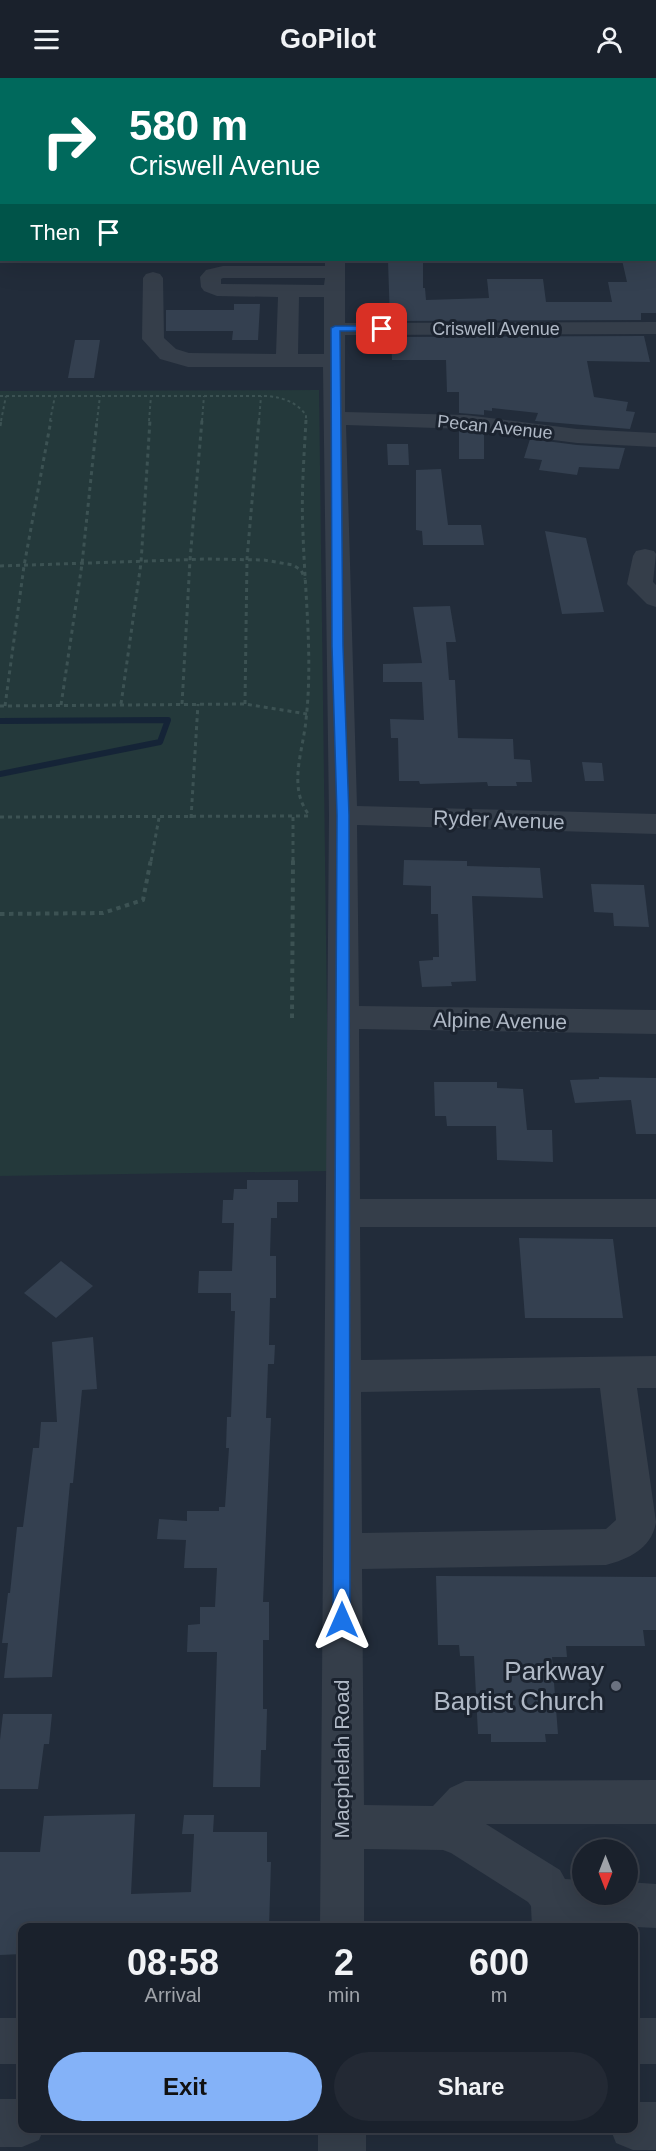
<!DOCTYPE html>
<html lang="en">
<head>
<meta charset="utf-8">
<style>
  :root { --surface:#1a212c; --page:#232934; --text:#f1f3f6; --muted:#9fa3a9; --line:#383e48; --accent:#84b2f8 }
  body { margin:0; font-family:Helvetica,sans-serif; background:var(--page); color:var(--text); height:100vh; display:flex; flex-direction:column; font-size:22px; white-space:nowrap }
  * { box-sizing:border-box; margin:0 }
  p { font-size:20px; color:var(--muted) }
  .icon { flex:none; width:33px; height:33px; fill:none; stroke:currentColor; stroke-width:2; stroke-linecap:round; stroke-linejoin:round }
  .map { position:relative; flex:1; overflow:hidden }
  .panel { position:absolute; left:18px; top:1845px; width:620px; height:210px; display:flex; flex-direction:column; background:var(--surface); border-radius:12px; box-shadow:0 6px 24px #0002,0 0 0 2px var(--line) }
  .panel>* { flex:none }
  .hud { position:absolute; left:0px; top:0px; width:657px; height:183px; box-shadow:0 6px 24px #0002,0 0 0 2px var(--line); background:#00695c; color:#fff; overflow:hidden }
  .needle { width:39px; rotate:180deg }
  .tools { position:absolute; left:572px; top:1761px; display:grid; gap:12px }
  .tools a { display:grid; place-items:center; width:66px; height:66px; border-radius:50%; background:var(--surface); box-shadow:0 6px 24px #0002,0 0 0 2px var(--line); font-size:30px }
  .pin { position:absolute; display:grid; place-items:center; width:51px; height:51px; color:#fff; margin:-26px; border-radius:12px; box-shadow:0 3px 9px #0006 }
  .me { position:absolute; width:66px; margin:-33px; rotate:0deg; stroke-linejoin:round; filter:drop-shadow(0 0 4px #0008) }
  .turn { display:flex; align-items:center; gap:21px; height:126px; padding:0 30px; font-size:27px }
  .turn .icon { width:78px; height:78px; stroke-width:2.5 }
  .turn b { display:block; font-size:42px; line-height:51px }
  .then { display:flex; align-items:center; height:57px; padding:0 30px; background:#0003; gap:12px; font-size:22px }
  .eta { display:flex; justify-content:space-evenly; align-items:center; height:102px; text-align:center }
  .eta b { font-size:36px; font-weight:600; line-height:42px }
  .cta { display:flex; gap:12px; margin-top:auto; padding:12px 30px }
  .cta a { flex:1; height:69px; border-radius:36px; background:var(--accent); color:#111; font-size:24px; font-weight:600; line-height:69px; text-align:center }
  .cta a+a { background:var(--page); color:var(--text) }
  header { display:flex; justify-content:space-between; align-items:center; height:78px; padding:0 30px; background:var(--surface); font-size:27px; font-weight:600 }
  .map>svg:first-child { display:block }
  .green { fill:#24393b }
  .lines { fill:none; stroke-linecap:round; stroke-linejoin:round }
  .stream { stroke:#152437; stroke-width:6 }
  .building { fill:#344050 }
  .path-far2 { stroke:#3c5253; stroke-width:2; stroke-dasharray:3 3; stroke-linecap:butt }
  .path-far1 { stroke:#3c5253; stroke-width:3; stroke-dasharray:4 4; stroke-linecap:butt }
  .path { stroke:#3c5253; stroke-width:4; stroke-dasharray:4.5 4.5; stroke-linecap:butt }
  .minor { fill:#353e4a; fill-rule:evenodd }
  .major { fill:#535d6a; fill-rule:evenodd }
  .route { fill:#1a73e8; stroke:#114b97; stroke-width:1.5 }
  .worship-dot { fill:#6b7280; stroke:#1b232f; stroke-width:2 }
  .labels { text-anchor:middle; stroke-width:6; stroke-linejoin:round; paint-order:stroke }
  .far-street-label { font-size:18px; fill:#b0b9c6; stroke:#1b232f }
  .street-label { font-size:21px; fill:#b0b9c6; stroke:#1b232f }
  .near-poi-label { font-size:26px; fill:#b0b9c6; stroke:#1b232f; text-anchor:end }
</style>
</head>
<body>
<header><svg class="icon" aria-label="menu" viewBox="0 0 24 24"><path d="M4 6h16M4 12h16M4 18h16"/></svg>GoPilot<svg class="icon" aria-label="person" viewBox="0 0 24 24"><circle cx="12" cy="8" r="4"/><path d="M4 21q1-7 8-7t8 7"/></svg></header>
<div class="map">
<svg width="656" height="2073" viewBox="0 0 656 2073">
  <rect width="100%" height="100%" fill="#222c3a"/>
  <path class="green" d="M319 312 329 1093 0 1098V313Z"/>
  <g class="lines">
    <path class="stream" d="M0 643 168 642 160 664 0 696"/>
  </g>
  <path class="building" d="M622 182H656V235H641V242L390 243 388 183 423 184V210H425L426 222 489 220 487 201H543L546 224H612L608 204H627Z
    M234 226H260L258 262H232L233 253H166V232H234Z
    M644 258 650 284 587 283 594 319 628 324 626 333 635 334 630 351 535 343 538 335 492 330V333L484 332V337L459 335V314H447L446 282H392L391 259Z
    M75 262H100L94 300H68Z
    M459 353 484 356V381H459Z
    M530 361 577 367 625 370 619 391 579 389 577 397 539 392 542 382 524 380Z
    M387 366H408L409 387H388Z
    M441 391 448 447H481L484 467H423L422 453 416 452V392Z
    M545 453 586 460 604 534 562 536Z
    M450 528 456 564H446L449 602H455L458 660 513 661 514 681 530 682 532 704H516L517 708H488L487 704 420 706 419 703H399L398 660H391L390 641 424 642 422 604H383V586L422 585 413 529Z
    M582 684 602 685 604 703H585Z
    M404 782 467 783V788L540 790 543 820 472 818 476 903 451 904 452 908 422 909 419 883 433 882V879H439L438 836H431V808L403 807Z
    M591 806 644 807 649 849 614 848 613 835 594 834Z
    M599 999 656 1000V1056H636L631 1022 575 1025 570 1002 599 1001Z
    M434 1004H497V1010L523 1011 527 1052H552L553 1084 497 1082 496 1048H447L446 1038H435Z
    M247 1102H298V1124H277V1140H271L270 1178H276V1220H270L269 1267H275L274 1286H268L266 1340H271L263 1524H269V1562H263V1631H267L266 1672H261L260 1709H213L217 1574H187L188 1547 200 1546V1529H215L217 1490H184L186 1462 157 1461 159 1441 187 1443V1433H219V1429H225L229 1370H226L227 1339H231L235 1233H231V1215H198L199 1193H232L234 1145H222L223 1122H233L234 1111H247Z
    M519 1160 613 1161 623 1240H525Z
    M61 1183 93 1208 56 1240 24 1215Z
    M93 1259 97 1311 82 1312 73 1405H70L52 1599 4 1600 8 1565H2L8 1515H10L17 1449H23L33 1370H39L41 1344H57L52 1264Z
    M436 1498 656 1499V1552H643L645 1568H566L567 1579H552L558 1656H545L546 1664H491V1656H478L474 1578H460L459 1567H438Z
    M3 1636H52L49 1666H44L38 1711H0V1662Z
    M135 1736 131 1816 191 1814 194 1756H182L184 1737H214L213 1754H267V1784H271L269 1850H22V1876L0 1877V1774H40L44 1738Z"/>
  <g class="lines">
    <path class="path-far2" d="M0 318H268C284 320 296 324 306 337V343
      M1 343 6 318
      M50 343 55 318
      M97 343 100 318
      M149 343 151 318
      M202 343 204 318
      M259 343 261 318"/>
    <path class="path-far1" d="M306 342C304 380 301 417 303 455 305 518 313 580 306 642 303 674 287 710 310 738
      M0 348 1 342
      M0 488 207 481 264 482 293 487 301 492 305 501
      M121 626 141 485 150 342
      M182 626 190 482 202 342
      M245 626 247 481 259 342
      M61 627 82 486 97 342
      M0 628 245 626 307 636
      M5 628 24 488 51 342
      M0 739 308 738
      M191 740 198 626
      M151 783 159 740
      M293 783V738"/>
    <path class="path" d="M0 836 103 835 143 822 151 781
      M292 940 293 781"/>
    <path class="minor" d="M436 0H458L434 2Z
      M325 182H345V245L656 244V256L345 257V334L466 337 577 351 656 355V369L577 365 466 351 346 347 357 728 656 736V756L357 747 359 928 656 932V956L359 951 360 1121H656V1149H360L361 1282 656 1278V1310H637L656 1444C652 1470 629 1481 606 1487L362 1491 364 1727 433 1728 450 1710 465 1703 656 1702V1746H486L560 1792 565 1801 582 1802V1816H627V1804L656 1806V1850L577 1846V1850H532L531 1828 528 1824 451 1775 443 1772 364 1771V1850H320L329 737 323 289H188L160 281 142 261 143 200 146 196 153 194 160 196 163 200 164 260 176 271 189 275 276 276 278 219 217 218 204 213 201 209 200 199 206 192 223 188H325ZM223 200H325L324 207 221 206V201ZM299 219H324V276H298ZM600 1310 616 1442 606 1451 362 1455 361 1314Z
      M645 471 654 473 656 476 653 504 656 507V529L647 526 627 506 633 478 636 473Z
      M0 1940H22V1986H0Z
      M633 1940H656V1986H633Z
      M0 2021H22V2050H44L39 2062 22 2069H0Z
      M633 2024H656V2072H633L616 2065 610 2050H633Z
      M318 2050H366V2073H318Z"/>
    <path class="major" d="M612 0H635L610 2Z
      M2 140V153H0V141Z"/>
  </g>
  <path class="route" d="M335 248H382L387 251 382 253H340L343 568 349 737 350 1542 347 1548 342 1550 336 1548 333 1542 337 737 332 568 331 250Z"/>
  <circle class="worship-dot" cx="616" cy="1608" r="6"/>
  <g class="labels">
    <g class="far-street-label">
      <text x="496" y="257">Criswell Avenue</text>
      <text transform="translate(495 349) rotate(6)" y="6">Pecan Avenue</text>
    </g>
    <g class="street-label">
      <text transform="translate(499 742) rotate(2)" y="7">Ryder Avenue</text>
      <text transform="translate(500 943) rotate(1)" y="7">Alpine Avenue</text>
      <text transform="translate(342 1681) rotate(-90)" y="7">Macphelah Road</text>
    </g>
    <g class="near-poi-label">
      <text x="604" y="1602">Parkway<tspan x="604" dy="30">Baptist Church</tspan></text>
    </g>
  </g>
</svg>
<div class="tools">
<a><svg class="needle" viewBox="-14 -14 28 28"><path d="M0-13l5 13h-10z" fill="#e53935"/><path d="M0 13l5-13h-10z" fill="#9fa3a9"/></svg></a>
</div>
<div class="pin" style="left:382px;top:251px;background:#d93025"><svg class="icon" aria-label="arrive" viewBox="0 0 24 24"><path d="M6 21V4h12l-3 4 3 4H6"/></svg></div>
<svg class="me" style="left:342px;top:1542px" viewBox="-20 -20 40 40"><path d="M0-17L14 15 0 8-14 15z" fill="#1a73e8" stroke="#fff" stroke-width="4"/></svg>
<div class="hud">
<div class="turn"><svg class="icon" aria-label="right" viewBox="0 0 24 24"><path d="M7 20v-9h11M14 6l5 5-5 5"/></svg><div><b>580 m</b>Criswell Avenue</div></div>
<div class="then">Then<svg class="icon" aria-label="arrive" viewBox="0 0 24 24"><path d="M6 21V4h12l-3 4 3 4H6"/></svg></div>
</div>
<section class="panel">
<div class="eta">
<div><b>08:58</b><p>Arrival</p></div>
<div><b>2</b><p>min</p></div>
<div><b>600</b><p>m</p></div>
</div>
<div class="cta"><a>Exit</a><a>Share</a></div>
</section>
</div>
</body>
</html>
